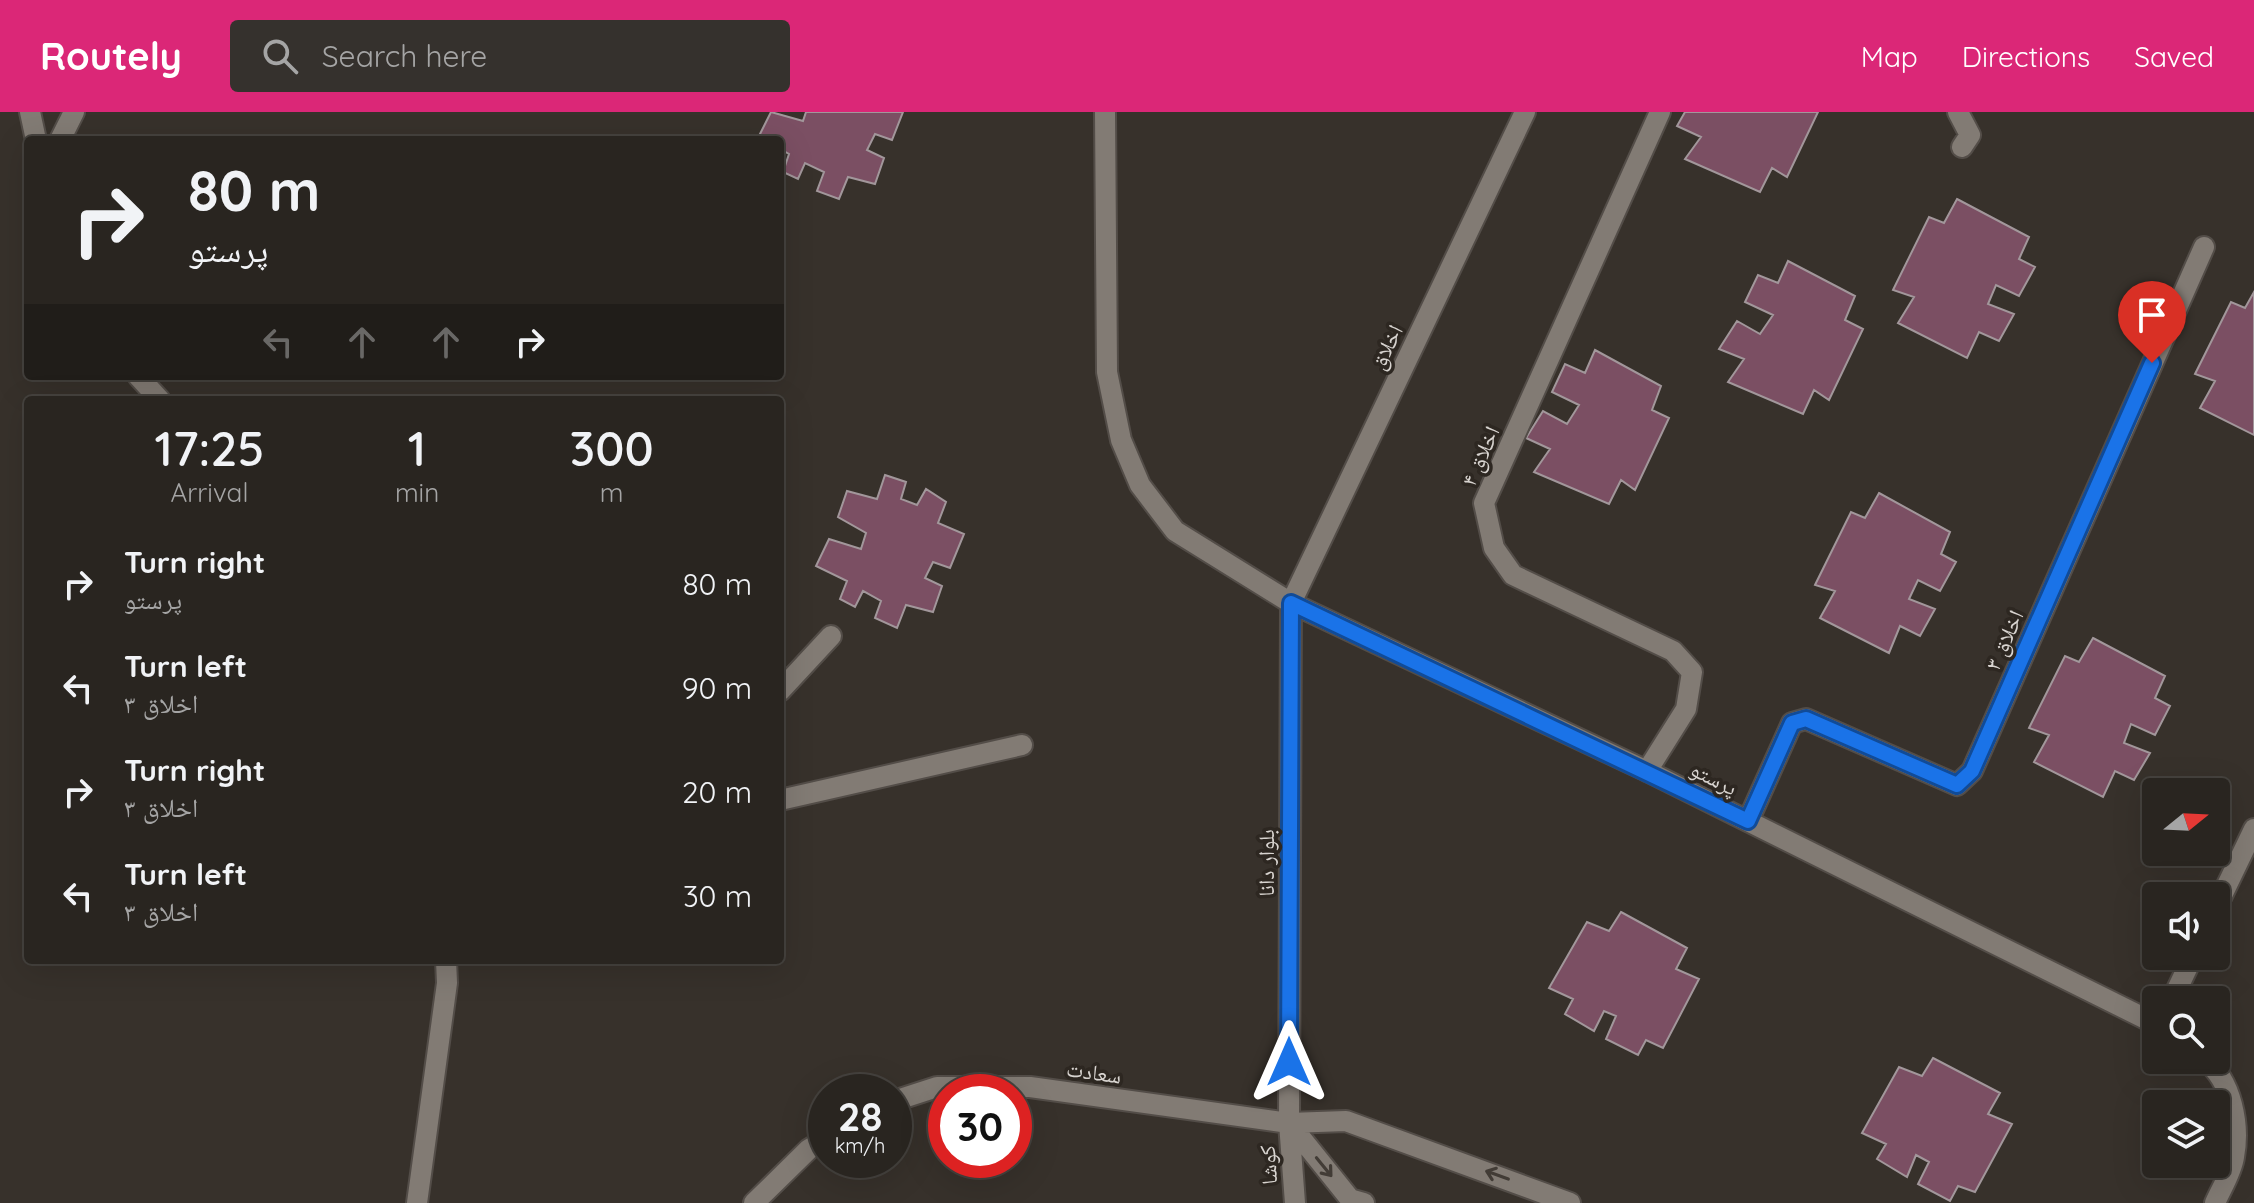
<!DOCTYPE html>
<html lang="en">
<head>
<meta charset="utf-8">
<style>
  :root { --surface:#292520; --page:#35312d; --text:#f1f3f6; --muted:#a5a5a5; --line:#45423e; --accent:#db2777 }
  body { margin:0; font-family:Quicksand,"Noto Naskh Arabic",sans-serif; background:var(--page); color:var(--text); height:100vh; display:flex; flex-direction:column; font-size:30px; white-space:nowrap }
  * { box-sizing:border-box; margin:0 }
  p { font-size:26px; color:var(--muted) }
  .icon { flex:none; width:44px; height:44px; fill:none; stroke:currentColor; stroke-width:2; stroke-linecap:round; stroke-linejoin:round }
  .map { position:relative; flex:1; overflow:hidden }
  .side { position:absolute; left:24px; top:284px; width:760px; height:568px; display:flex; flex-direction:column; background:var(--surface); border-radius:8px; box-shadow:0 8px 32px #0002,0 0 0 2px var(--line) }
  .side>* { flex:none }
  .guide { position:absolute; left:24px; top:24px; width:760px; height:244px; border-radius:8px; box-shadow:0 8px 32px #0002,0 0 0 2px var(--line); background:#292520; color:var(--text); overflow:hidden }
  .needle { width:52px; rotate:72deg }
  .fabs { position:absolute; left:2142px; top:666px; display:grid; gap:16px }
  .fabs a { display:grid; place-items:center; width:88px; height:88px; border-radius:8px; background:var(--surface); box-shadow:0 8px 32px #0002,0 0 0 2px var(--line); font-size:40px }
  .speed { position:absolute; left:808px; top:962px; display:flex; gap:16px; font-size:40px; font-weight:700; text-align:center }
  .speed>* { display:grid; place-content:center; width:104px; height:104px; border-radius:50%; background:var(--surface); box-shadow:0 8px 32px #0002,0 0 0 2px var(--line); line-height:1 }
  .speed small { font-size:20px; font-weight:400 }
  .speed .limit { border:12px solid #d22; background:#fff; color:#111 }
  .pin { position:absolute; display:grid; place-items:center; width:68px; height:68px; color:#fff; margin:-82px -34px; border-radius:50% 50% 50% 0; rotate:-45deg; box-shadow:0 0 8px #0007 }
  .pin .icon { rotate:45deg }
  .me { position:absolute; width:88px; margin:-44px; rotate:0deg; stroke-linejoin:round; filter:drop-shadow(0 0 6px #0008) }
  .turn { display:flex; align-items:center; gap:28px; height:168px; padding:0 32px; font-size:36px }
  .turn .icon { width:104px; height:104px; stroke-width:2.5 }
  .turn b { display:block; font-size:56px; line-height:68px }
  .lanes { display:flex; align-items:center; height:76px; padding:0 32px; background:#0003; justify-content:center; gap:40px; direction:ltr }
  .lanes .off { opacity:.35 }
  .eta { display:flex; justify-content:space-evenly; align-items:center; height:136px; text-align:center }
  .eta b { font-size:48px; font-weight:600; line-height:56px }
  ul { padding:0; list-style:none }
  li { display:flex; align-items:center; gap:24px; height:104px; padding:0 32px }
  li div { flex:1 }
  li b { display:block; font-size:30px }
  li em { font-style:normal }
  header { display:flex; align-items:center; gap:48px; box-sizing:border-box; height:112px; padding:0 40px; background:var(--accent); color:#fff }
  header strong { font-size:38px }
  nav { display:flex; gap:44px; margin-inline-start:auto; font-size:28px }
  .search { width:560px; height:72px; background:var(--page); display:flex; align-items:center; gap:20px; box-sizing:border-box; padding:0 28px; border-radius:8px; color:var(--muted); font-size:30px }
  .map>svg:first-child { display:block }
  .building { fill:#7b4f63; stroke:#a2979b; stroke-width:2 }
  .lines { fill:none; stroke-linecap:round; stroke-linejoin:round }
  .minor-casing { stroke:#534d48; stroke-width:24 }
  .minor { stroke:#827b74; stroke-width:20 }
  .oneway { stroke:#423c36 }
  .route-casing { stroke:#114b97; stroke-width:20 }
  .route { stroke:#1a73e8; stroke-width:14 }
  .labels { text-anchor:middle; stroke-width:7; stroke-linejoin:round; paint-order:stroke }
  .street-label { font-size:22px; fill:#d8d4d0; stroke:#2d2721 }
</style>
</head>
<body>
<header>
<strong>Routely</strong>
<div class="search"><svg class="icon" aria-label="search" viewBox="0 0 24 24"><circle cx="10" cy="10" r="6"/><path d="M15 15l6 6"/></svg>Search here</div>
<nav><a>Map</a><a>Directions</a><a>Saved</a></nav>
</header>
<div class="map">
<svg width="2254" height="1091" viewBox="0 0 2254 1091">
  <rect width="100%" height="100%" fill="#37312b"/>
  <path class="building" d="M771 0 803 9 806 0H903L892 28 875 22 867 38 884 46 875 72 848 65 839 87 817 79 824 60 805 51 798 67 783 60 789 42 780 37V28L758 26Z
    M1685 0H1818L1787 65 1772 56 1760 80 1685 47 1701 25 1677 14Z
    M1957 87 2029 125 2019 147 2035 155 2019 184 1996 173 1988 192 2014 202 1999 229 1979 220 1967 246 1898 211 1914 185 1893 178 1929 105 1944 111Z
    M1788 149 1855 184 1845 208 1863 217 1829 288 1814 278 1803 302 1728 270 1744 247 1719 237 1737 209 1760 222 1773 203 1745 190 1758 163 1778 171Z
    M2254 180V323L2200 296 2215 269 2195 262 2231 190 2245 196Z
    M1595 238 1661 274 1652 298 1669 306 1635 378 1621 368 1609 392 1534 360 1550 337 1526 326 1543 299 1567 312 1579 293 1552 280 1565 252 1585 261Z
    M885 363 906 370 901 387 917 393 926 377 946 390 938 411 964 422 950 456 933 450 925 466 942 474 933 500 906 493 897 516 875 506 881 489 863 479 855 495 840 487 847 469 816 454 829 427 861 437 866 421 838 405 847 379 877 387Z
    M1879 381 1950 420 1941 442 1956 450 1940 479 1918 468 1909 487 1935 497 1920 524 1900 514 1889 541 1820 506 1835 479 1815 473 1851 400 1865 406Z
    M2093 526 2165 564 2155 586 2170 594 2155 623 2131 612 2124 631 2150 641 2134 668 2115 659 2103 685 2034 650 2049 623 2029 616 2065 544 2079 550Z
    M1621 800 1687 836 1676 857 1699 867 1663 936 1646 928 1638 943 1606 927 1616 904 1604 899 1594 919 1565 902 1573 887 1549 876 1587 810 1609 819Z
    M1933 946 2000 981 1988 1002 2012 1012 1975 1080 1958 1074 1950 1089 1918 1072 1929 1050 1916 1043 1907 1065 1877 1047 1886 1032 1862 1021 1899 955 1922 964Z"/>
  <g class="lines">
    <g class="minor-casing">
      <path id="minor" d="M30 0 36 28
        M1105 0 1107 260 1121 328 1140 373 1175 419 1291 491 1647 659 2156 912
        M1958 0 1970 23 1962 35
        M60 28 74 0
        M138 264 160 288
        M780 579 831 524
        M1647 659 1686 597 1692 560 1673 539 1513 463 1494 436 1484 391 1660 0
        M780 688 1022 633
        M1748 709 1792 611 1806 607 1957 673 1972 659 2204 135
        M2216 796 2254 717
        M2172 888 2193 844
        M2205 948C2232 969 2240 1013 2234 1045 2232 1060 2221 1077 2215 1091
        M894 989 937 975H1030L1289 1011 1346 1009 1570 1091
        M1289 1011 1350 1087 1364 1091
        M417 1091 447 871 446 848
        M754 1091 809 1037 826 1027
        M1295 1091 1289 1011 1291 491 1525 0"/>
    </g>
    <use href="#minor" class="minor"/>
  </g>
  <defs><path id="oneway-shaft" d="M-6 0H5M1.5-3L5.5 0L1.5 3" fill="none" stroke-width="1.6" stroke-linecap="round" stroke-linejoin="round" transform="scale(2)"/></defs>
  <g class="oneway">
    <use href="#oneway-shaft" transform="translate(1324 1055) rotate(51)"/>
    <use href="#oneway-shaft" transform="translate(1497 1063) rotate(-160)"/>
  </g>
  <g class="lines">
    <g class="route-casing">
      <path id="route" d="M1289 950 1291 491 1748 709 1792 611 1806 607 1957 673 1972 659 2152 251"/>
    </g>
    <use href="#route" class="route"/>
  </g>
  <g class="labels">
    <g class="street-label">
      <text transform="translate(1386 235) rotate(-64)" y="8">اخلاق</text>
      <text transform="translate(1480 344) rotate(-66)" y="8">اخلاق ۴</text>
      <text transform="translate(2004 528) rotate(-66)" y="8">اخلاق ۳</text>
      <text transform="translate(1714 666) rotate(27)" y="8">پرستو</text>
      <text transform="translate(1266 751) rotate(-90)" y="8">بلوار دانا</text>
      <text transform="translate(1094 960) rotate(8)" y="8">سعادت</text>
      <text transform="translate(1268 1053) rotate(-94)" y="8">کوشا</text>
    </g>
  </g>
</svg>
<div class="fabs">
<a><svg class="needle" viewBox="-14 -14 28 28"><path d="M0-13l5 13h-10z" fill="#e53935"/><path d="M0 13l5-13h-10z" fill="#a5a5a5"/></svg></a>
<a><svg class="icon" aria-label="sound" viewBox="0 0 24 24"><path d="M4 9h4l5-4v14l-5-4H4zM17 9q2 3 0 6"/></svg></a>
<a><svg class="icon" aria-label="search" viewBox="0 0 24 24"><circle cx="10" cy="10" r="6"/><path d="M15 15l6 6"/></svg></a>
<a><svg class="icon" aria-label="layers" viewBox="0 0 24 24"><path d="M12 4l9 5-9 5-9-5zM3 14l9 5 9-5"/></svg></a>
</div>
<div class="speed"><div>28<small>km/h</small></div><div class="limit">30</div></div>
<div class="pin" style="left:2152px;top:251px;background:#d93025"><svg class="icon" aria-label="arrive" viewBox="0 0 24 24"><path d="M6 21V4h12l-3 4 3 4H6"/></svg></div>
<svg class="me" style="left:1289px;top:950px" viewBox="-20 -20 40 40"><path d="M0-17L14 15 0 8-14 15z" fill="#1a73e8" stroke="#fff" stroke-width="4"/></svg>
<div class="guide">
<div class="turn"><svg class="icon" aria-label="right" viewBox="0 0 24 24"><path d="M7 20v-9h11M14 6l5 5-5 5"/></svg><div><b>80 m</b>پرستو</div></div>
<div class="lanes"><svg class="icon off" aria-label="left" viewBox="0 0 24 24"><path d="M17 20v-9H6M10 6l-5 5 5 5"/></svg><svg class="icon off" aria-label="ahead" viewBox="0 0 24 24"><path d="M12 20V5M6 11l6-6 6 6"/></svg><svg class="icon off" aria-label="ahead" viewBox="0 0 24 24"><path d="M12 20V5M6 11l6-6 6 6"/></svg><svg class="icon" aria-label="right" viewBox="0 0 24 24"><path d="M7 20v-9h11M14 6l5 5-5 5"/></svg></div>
</div>
<section class="side">
<div class="eta">
<div><b>17:25</b><p>Arrival</p></div>
<div><b>1</b><p>min</p></div>
<div><b>300</b><p>m</p></div>
</div>
<ul>
<li><svg class="icon" aria-label="right" viewBox="0 0 24 24"><path d="M7 20v-9h11M14 6l5 5-5 5"/></svg><div><b>Turn right</b><p>پرستو</p></div><em>80 m</em></li>
<li><svg class="icon" aria-label="left" viewBox="0 0 24 24"><path d="M17 20v-9H6M10 6l-5 5 5 5"/></svg><div><b>Turn left</b><p>اخلاق ۳</p></div><em>90 m</em></li>
<li><svg class="icon" aria-label="right" viewBox="0 0 24 24"><path d="M7 20v-9h11M14 6l5 5-5 5"/></svg><div><b>Turn right</b><p>اخلاق ۳</p></div><em>20 m</em></li>
<li><svg class="icon" aria-label="left" viewBox="0 0 24 24"><path d="M17 20v-9H6M10 6l-5 5 5 5"/></svg><div><b>Turn left</b><p>اخلاق ۳</p></div><em>30 m</em></li>
</ul>
</section>
</div>
</body>
</html>
